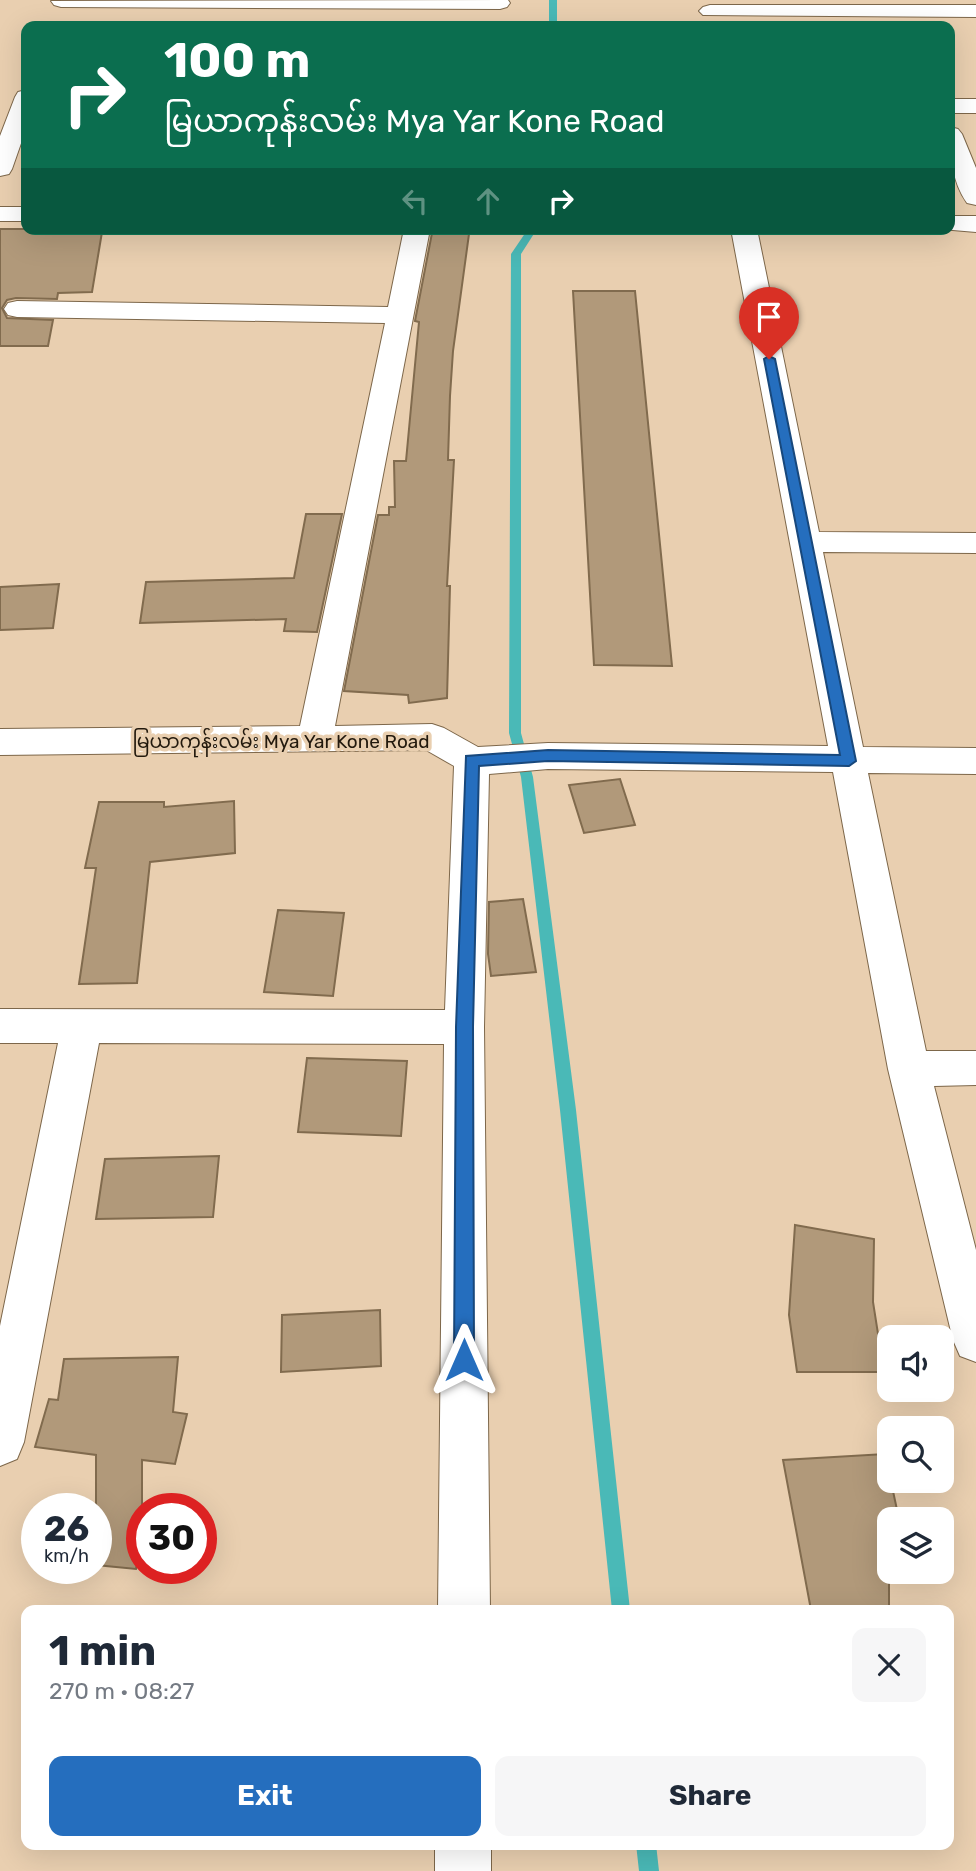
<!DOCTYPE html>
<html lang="en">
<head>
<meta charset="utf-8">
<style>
  :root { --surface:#fff; --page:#f6f6f7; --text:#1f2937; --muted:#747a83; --accent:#256ebe }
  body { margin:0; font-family:Rubik,"Noto Sans Myanmar",sans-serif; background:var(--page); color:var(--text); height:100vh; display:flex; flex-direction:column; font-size:26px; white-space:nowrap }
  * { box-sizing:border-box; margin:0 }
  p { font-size:23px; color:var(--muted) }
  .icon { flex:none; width:38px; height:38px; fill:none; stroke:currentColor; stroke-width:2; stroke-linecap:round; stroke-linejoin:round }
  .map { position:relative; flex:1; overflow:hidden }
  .drawer { position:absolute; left:21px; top:1605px; width:933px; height:245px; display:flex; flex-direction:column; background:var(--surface); border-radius:14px; box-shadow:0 7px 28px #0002 }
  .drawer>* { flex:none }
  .guide { position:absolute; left:21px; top:21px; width:934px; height:214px; border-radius:14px; box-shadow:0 7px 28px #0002; background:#0b6e4f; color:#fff; overflow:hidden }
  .controls { position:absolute; left:877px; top:1325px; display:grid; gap:14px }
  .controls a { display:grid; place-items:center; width:77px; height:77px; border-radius:14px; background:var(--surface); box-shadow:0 7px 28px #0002; font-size:35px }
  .speed { position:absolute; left:21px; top:1493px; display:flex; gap:14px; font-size:35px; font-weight:700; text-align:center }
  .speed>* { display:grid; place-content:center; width:91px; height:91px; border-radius:50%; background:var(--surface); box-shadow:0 7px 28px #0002; line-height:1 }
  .speed small { font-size:18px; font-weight:400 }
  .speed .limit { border:10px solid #d22; background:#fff; color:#111 }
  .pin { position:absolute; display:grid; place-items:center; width:60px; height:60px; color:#fff; margin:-72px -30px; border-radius:50% 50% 50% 0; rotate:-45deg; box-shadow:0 0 7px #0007 }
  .pin .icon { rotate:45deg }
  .me { position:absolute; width:77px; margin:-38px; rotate:0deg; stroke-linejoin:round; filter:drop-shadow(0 0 5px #0008) }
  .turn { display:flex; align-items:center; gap:24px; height:147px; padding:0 28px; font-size:32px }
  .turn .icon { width:91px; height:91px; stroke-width:2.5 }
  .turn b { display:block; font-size:49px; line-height:60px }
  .lanes { display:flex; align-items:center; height:66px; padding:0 28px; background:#0003; justify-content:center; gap:35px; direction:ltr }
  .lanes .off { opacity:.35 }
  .round { display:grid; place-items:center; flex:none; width:74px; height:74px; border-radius:14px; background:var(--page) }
  .headline { display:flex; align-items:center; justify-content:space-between; height:119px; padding:0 28px }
  h1 { font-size:42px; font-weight:700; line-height:52px }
  .button { display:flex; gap:14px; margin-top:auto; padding:14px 28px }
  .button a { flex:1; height:80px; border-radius:14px; background:var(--accent); color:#fff; font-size:28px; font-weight:700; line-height:80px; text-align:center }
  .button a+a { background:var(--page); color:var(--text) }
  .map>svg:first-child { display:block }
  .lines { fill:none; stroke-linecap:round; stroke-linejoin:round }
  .stream { fill:#4ab9b7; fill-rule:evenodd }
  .building { fill:#b1997a; stroke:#816b4e; stroke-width:2 }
  .minor-casing { stroke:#7d674a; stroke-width:2 }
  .minor { fill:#fff; fill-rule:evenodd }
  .route { fill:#256ebe; stroke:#18487c; stroke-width:2 }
  .labels { text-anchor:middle; stroke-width:7; stroke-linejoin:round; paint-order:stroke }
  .street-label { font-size:19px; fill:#22190d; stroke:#e9cfb0 }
</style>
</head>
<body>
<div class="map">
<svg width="976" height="1871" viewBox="0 0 976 1871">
  <rect width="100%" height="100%" fill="#e9cfb0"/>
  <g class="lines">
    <path class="stream" d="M549 0H557V26H549Z
      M528 229H537L521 254V733L533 777 576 1110 630 1610H612L560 1110 521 777 509 733 511 254Z
      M636 1844H656L659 1871H639Z"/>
  </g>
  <path class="building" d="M0 229H94L93 232H102L92 292 58 293 57 299 16 298 7 300 2 308 7 318 53 320 48 346H0Z
    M432 233 469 234 453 351 450 396 448 460H454L447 586H450L447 698 409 703 408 695 344 691 378 515H389V507H395L394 461H406L419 322 415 321Z
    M573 291H635L672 666 594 665Z
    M306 514H342L317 632 284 631 286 619 140 623 146 582 294 578Z
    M59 584 53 628 0 630V587Z
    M620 779 635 825 584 833 569 785Z
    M234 801 235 853 150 862 137 983 79 984 96 868H85L99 802H164V807Z
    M523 899 536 972 491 976 488 954 489 902Z
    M278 910 344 913 333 996 264 992Z
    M307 1058 407 1061 401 1136 298 1132Z
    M219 1156 213 1217 96 1219 105 1159Z
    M795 1225 874 1239 873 1302 884 1372H797L789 1315Z
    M380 1310 381 1366 281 1372 282 1315Z
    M178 1357 173 1412 187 1414 175 1464 142 1460V1538L136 1569 96 1565V1455L35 1447 49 1399 58 1400 64 1359Z
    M885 1454 899 1519H889V1610H811L783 1460Z"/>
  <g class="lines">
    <g class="minor-casing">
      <path id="minor" d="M508 0 510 3 507 7 500 9 61 7 54 5 51 1Z
        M710 5H976V17L703 15 699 11 703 7Z
        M26 90V129L12 169 9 174 0 176V136L15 97 18 92Z
        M950 99H976V113H950Z
        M950 127 958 129 962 134 976 168V205L967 203C951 180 950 154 950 127Z
        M0 207H26V221H0Z
        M950 216H976V232L941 229H950Z
        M404 229H430L335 726 432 724 444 728 478 747 548 743 828 746 731 229H757L819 532 976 533V553L823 552 863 747 976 748V774L868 773 926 1051H976V1085L934 1086 976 1250V1362L960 1356 953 1340 888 1069 833 772 548 769 489 774 484 1027 490 1610H438L444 1044 99 1043 24 1442 17 1459 0 1466V1326L58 1043H0V1009L445 1010 454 766 426 750 0 755V729L300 726 385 323 17 317 8 315 4 309 8 303 17 301 388 307Z
        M435 1844H491V1871H435Z"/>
    </g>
    <use href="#minor" class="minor"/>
  </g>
  <path class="route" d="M769 356 775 359 856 761 849 766 548 761 479 766 473 1027 474 1360 471 1366 464 1369 457 1366 454 1360 456 1027 466 756 548 750 840 755 764 359Z"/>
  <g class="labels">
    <g class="street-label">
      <text x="281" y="748">မြယာကုန်းလမ်း Mya Yar Kone Road</text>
    </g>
  </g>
</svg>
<div class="controls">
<a><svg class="icon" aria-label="sound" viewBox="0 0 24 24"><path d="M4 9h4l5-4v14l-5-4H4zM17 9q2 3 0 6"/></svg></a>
<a><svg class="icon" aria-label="search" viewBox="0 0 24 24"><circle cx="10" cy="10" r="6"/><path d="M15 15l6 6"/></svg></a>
<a><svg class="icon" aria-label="layers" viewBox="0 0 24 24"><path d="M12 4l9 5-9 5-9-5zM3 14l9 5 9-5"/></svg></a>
</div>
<div class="speed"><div>26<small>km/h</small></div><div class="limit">30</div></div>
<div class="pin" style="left:769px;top:359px;background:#d93025"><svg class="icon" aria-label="arrive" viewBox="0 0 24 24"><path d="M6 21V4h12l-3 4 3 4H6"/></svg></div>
<svg class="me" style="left:464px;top:1360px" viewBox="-20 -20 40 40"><path d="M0-17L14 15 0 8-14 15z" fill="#256ebe" stroke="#fff" stroke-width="4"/></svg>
<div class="guide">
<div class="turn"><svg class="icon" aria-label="right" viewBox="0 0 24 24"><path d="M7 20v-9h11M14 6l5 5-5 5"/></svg><div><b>100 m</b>မြယာကုန်းလမ်း Mya Yar Kone Road</div></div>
<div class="lanes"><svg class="icon off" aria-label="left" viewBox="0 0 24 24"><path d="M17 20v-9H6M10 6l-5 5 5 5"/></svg><svg class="icon off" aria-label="ahead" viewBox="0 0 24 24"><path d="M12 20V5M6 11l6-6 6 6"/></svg><svg class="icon" aria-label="right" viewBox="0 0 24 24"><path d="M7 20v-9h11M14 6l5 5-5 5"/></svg></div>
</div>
<section class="drawer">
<div class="headline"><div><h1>1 min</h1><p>270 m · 08:27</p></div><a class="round"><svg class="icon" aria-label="close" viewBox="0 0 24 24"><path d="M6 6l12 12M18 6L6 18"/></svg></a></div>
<div class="button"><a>Exit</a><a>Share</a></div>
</section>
</div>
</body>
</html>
